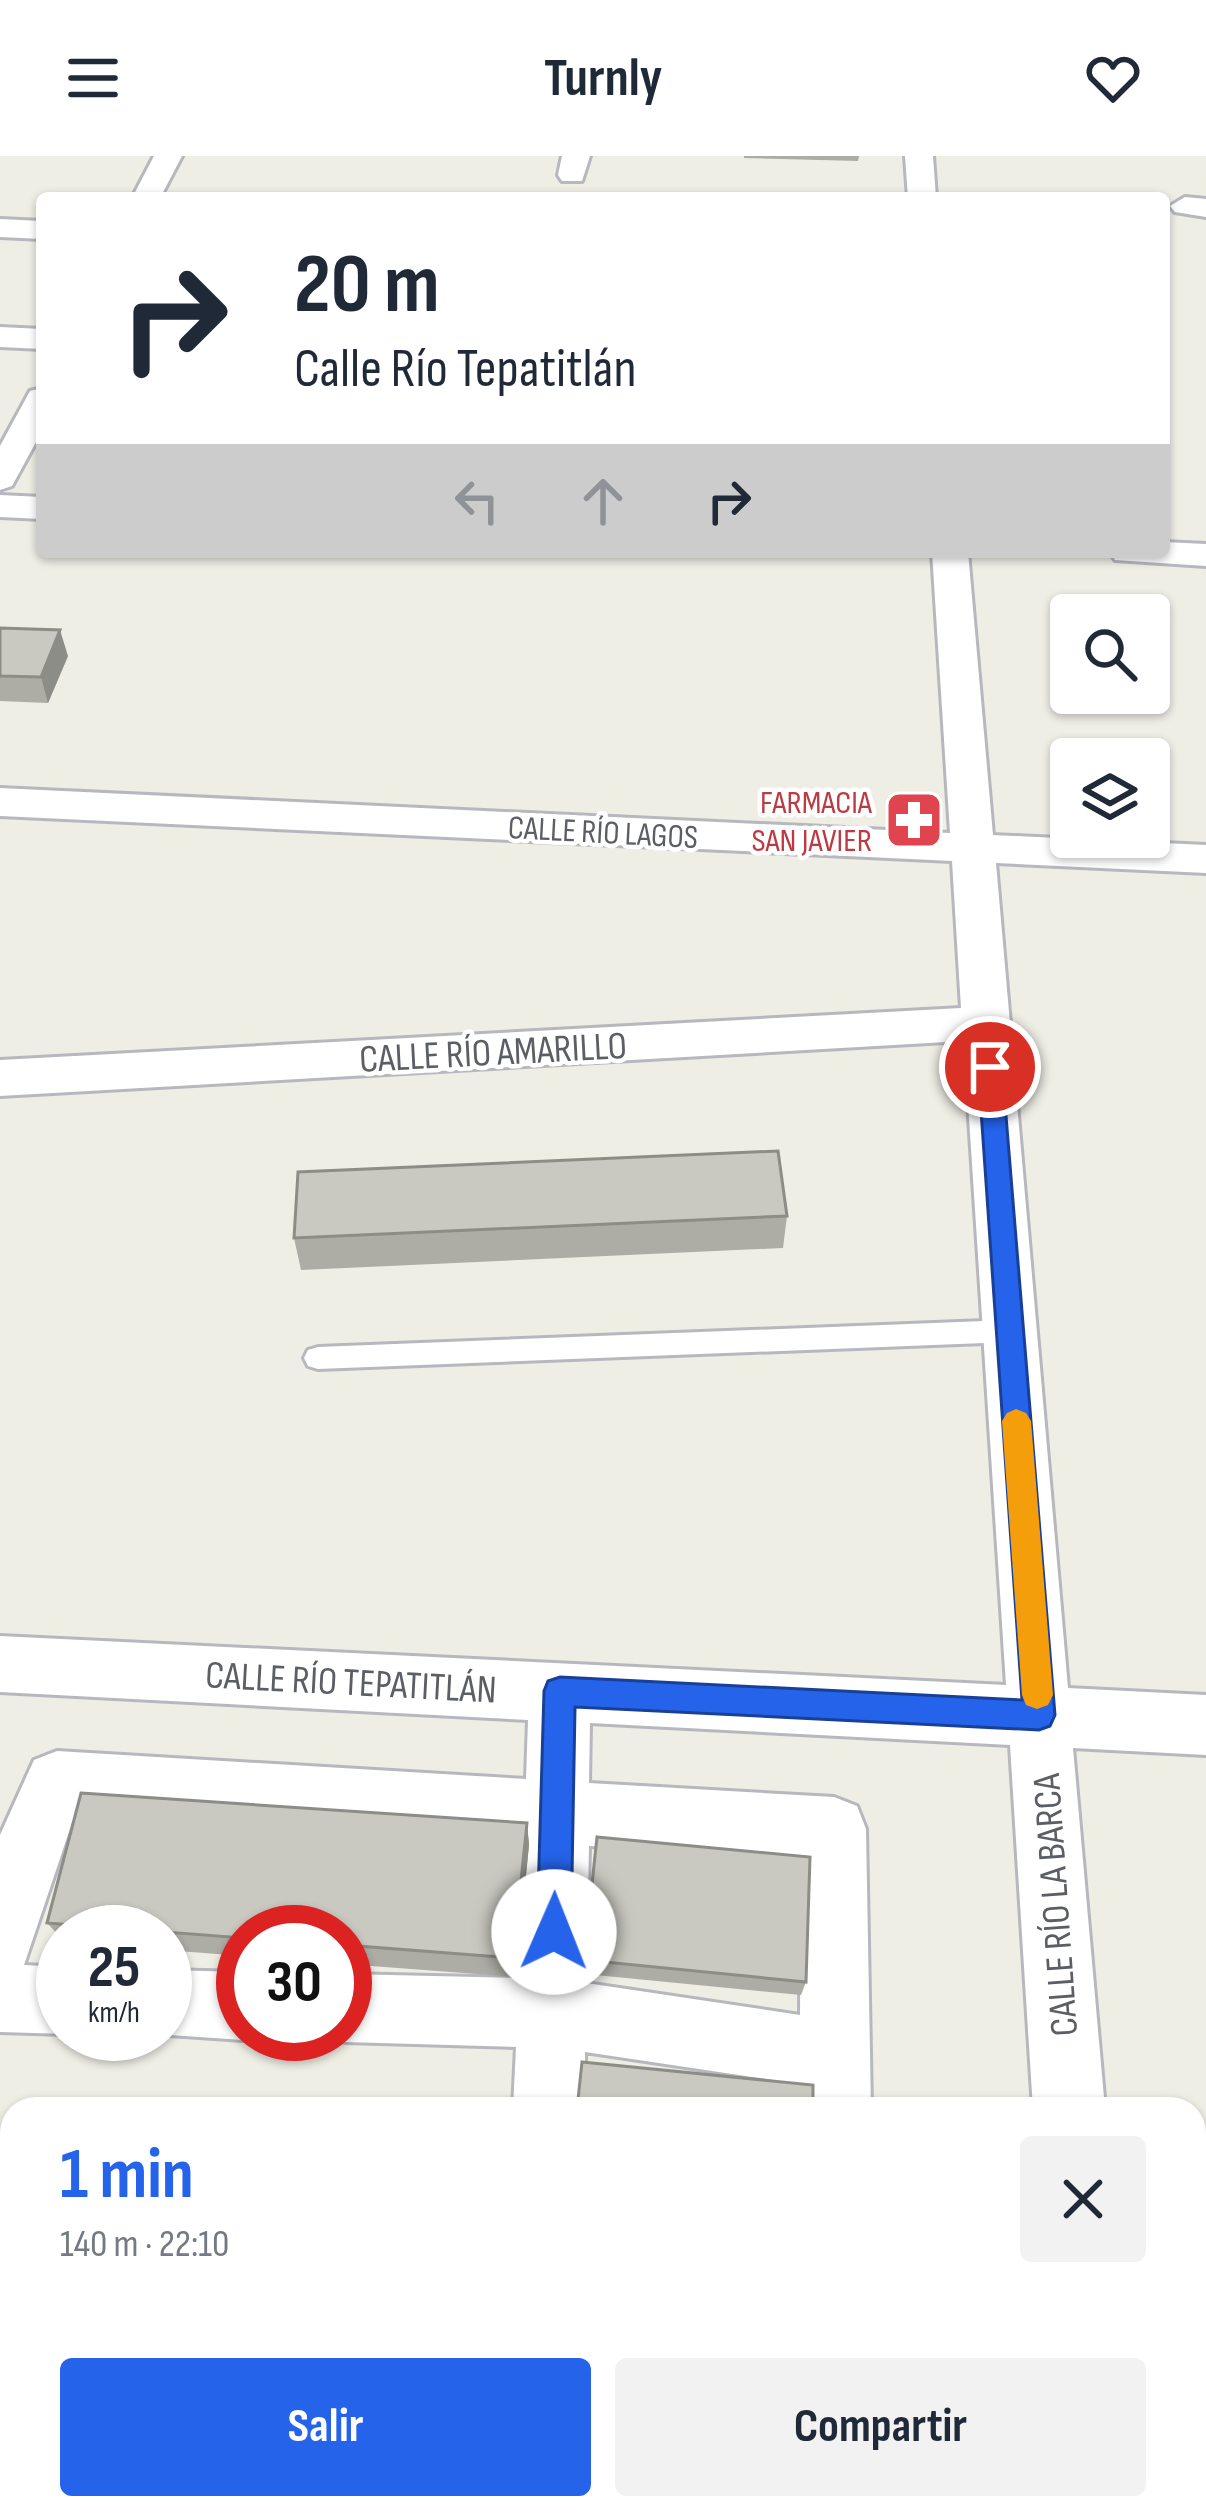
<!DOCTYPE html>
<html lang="es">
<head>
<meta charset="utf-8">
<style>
  :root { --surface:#fff; --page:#f2f2f3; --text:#1f2937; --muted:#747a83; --accent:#2563eb }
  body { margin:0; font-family:"Sofia Sans Condensed",sans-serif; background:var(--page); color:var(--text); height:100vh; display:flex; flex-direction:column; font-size:45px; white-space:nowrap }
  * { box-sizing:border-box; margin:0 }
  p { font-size:39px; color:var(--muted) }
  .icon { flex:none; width:66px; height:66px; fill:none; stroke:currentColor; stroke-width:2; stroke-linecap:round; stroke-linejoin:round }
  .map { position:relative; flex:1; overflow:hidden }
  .drawer { position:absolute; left:0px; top:1941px; width:1206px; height:423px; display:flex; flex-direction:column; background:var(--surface); border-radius:36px 36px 0 0; box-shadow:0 3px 9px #0004 }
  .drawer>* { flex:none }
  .hud { position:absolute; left:36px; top:36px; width:1134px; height:366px; border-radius:12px; box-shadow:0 3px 9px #0004; background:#fff; color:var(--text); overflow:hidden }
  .tools { position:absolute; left:1050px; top:438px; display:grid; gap:24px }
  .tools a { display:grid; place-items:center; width:120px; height:120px; border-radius:12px; background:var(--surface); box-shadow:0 3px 9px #0004; font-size:60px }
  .speed { position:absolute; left:36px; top:1749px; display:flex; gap:24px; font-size:60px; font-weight:700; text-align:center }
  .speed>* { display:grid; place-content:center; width:156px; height:156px; border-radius:50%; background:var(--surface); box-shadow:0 3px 9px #0004; line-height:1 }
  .speed small { font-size:30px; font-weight:400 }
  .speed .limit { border:18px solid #d22; background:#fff; color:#111 }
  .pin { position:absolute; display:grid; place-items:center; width:102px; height:102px; color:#fff; margin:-51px; border:6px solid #fff; border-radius:50%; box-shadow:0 3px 12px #0007 }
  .me { position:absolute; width:132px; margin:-66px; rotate:1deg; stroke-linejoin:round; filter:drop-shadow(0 0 9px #0008) }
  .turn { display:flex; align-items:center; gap:42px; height:252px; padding:0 60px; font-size:54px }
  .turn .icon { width:156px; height:156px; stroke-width:2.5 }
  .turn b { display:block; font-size:84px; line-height:102px }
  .lanes { display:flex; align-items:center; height:114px; padding:0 60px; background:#0003; justify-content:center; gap:60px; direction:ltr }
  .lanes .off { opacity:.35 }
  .round { display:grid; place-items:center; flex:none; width:126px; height:126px; border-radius:12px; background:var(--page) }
  .headline { display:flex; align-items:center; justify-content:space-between; height:204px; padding:0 60px }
  h1 { font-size:72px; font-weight:700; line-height:90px; color:var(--accent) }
  .button { display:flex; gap:24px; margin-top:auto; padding:24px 60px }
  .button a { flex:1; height:138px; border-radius:12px; background:var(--accent); color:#fff; font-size:48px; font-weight:700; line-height:138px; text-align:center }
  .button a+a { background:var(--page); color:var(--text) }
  header { display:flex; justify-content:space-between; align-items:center; height:156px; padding:0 60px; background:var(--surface); font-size:54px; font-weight:700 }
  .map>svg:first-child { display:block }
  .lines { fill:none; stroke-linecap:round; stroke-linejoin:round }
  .service-casing { stroke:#b7b8be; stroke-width:6 }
  .minor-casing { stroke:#b7b8be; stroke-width:6 }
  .service { fill:#fff; fill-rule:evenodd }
  .minor { fill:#fff; fill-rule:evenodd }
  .wall { fill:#adada6 }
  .shaded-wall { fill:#8d8d87 }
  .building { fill:#c9c9c1; stroke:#8d8d87; stroke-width:3 }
  .route { fill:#2563eb; stroke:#184099; stroke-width:3 }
  .slow { fill:#f59e0b }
  .labels { text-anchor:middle; stroke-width:9; stroke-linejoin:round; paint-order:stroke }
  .far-health-label { font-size:33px; fill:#be3a42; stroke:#fff; text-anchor:end }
  .far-street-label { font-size:33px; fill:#5c5e65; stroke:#fff }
  .street-label { font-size:39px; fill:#5c5e65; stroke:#fff }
</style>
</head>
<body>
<header><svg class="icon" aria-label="menu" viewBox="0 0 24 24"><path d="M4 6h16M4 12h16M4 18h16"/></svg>Turnly<svg class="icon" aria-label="heart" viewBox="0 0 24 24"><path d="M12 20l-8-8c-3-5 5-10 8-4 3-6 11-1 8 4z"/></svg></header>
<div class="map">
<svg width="1206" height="2362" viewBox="0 0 1206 2362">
  <rect width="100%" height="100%" fill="#eeeee5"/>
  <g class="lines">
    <g class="service-casing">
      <path id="service" d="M1010 1164 1020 1167 1023 1175 1020 1183 1010 1186 318 1213 308 1210 304 1202 308 1194 318 1191Z"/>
    </g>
    <g class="minor-casing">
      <path id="minor" d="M154 0H182L160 42H132Z
        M562 0H590L582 25H562L558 19Z
        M905 0H933L936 42H908Z
        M1185 41 1206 43V61L1175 56 1170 50Z
        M0 63 42 65V83L0 81Z
        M0 171 42 173V193L0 191Z
        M42 232V275L12 330 0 334V290L30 235Z
        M0 339 42 341V363L0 361Z
        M1164 386 1206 388V410L1115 404 1110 396H1164Z
        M932 396H968L993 679 1206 689V717L996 707 1068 1532 1206 1539V1599L1073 1592 1105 1953H1033L1010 1589 590 1567 589 1627 834 1641 857 1650 866 1673 871 1953H799L800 1928 585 1896V1953H513L516 1891 345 1886 325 1878H345V1818L518 1822 523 1686 75 1658 24 1809 63 1811 66 1878 0 1876V1679L34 1604 57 1595 526 1623 528 1564 0 1536V1480L1006 1529 964 885 0 940V904L961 852 952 705 0 660V632L950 677ZM589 1690 801 1703 800 1859 586 1827Z
        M165 1814 243 1816V1878H258L243 1884 155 1878H165Z
        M0 2033 12 2034V2108L0 2107Z
        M503 2352H583V2362H503Z
        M787 2352H867V2362H787Z
        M1061 2352H1141L1142 2362H1062Z"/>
    </g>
    <use href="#service" class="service"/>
    <use href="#minor" class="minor"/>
  </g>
  <path class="wall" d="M744 0H859L858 5 744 2Z
    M0 472 68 500 48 547 0 545Z
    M787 1060 783 1092 301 1114 294 1082Z
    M527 1667 529 1689 516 1821 345 1808V1776H243V1800L165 1794V1776H63V1784L47 1767Z
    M584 1804 806 1826 801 1839 585 1818Z"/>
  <path class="shaded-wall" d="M60 474 68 500 48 547 41 521Z
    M527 1667 529 1689 516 1821 513 1802Z"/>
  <path class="building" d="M532 38 565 39 564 42H531Z
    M0 472 60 474 41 521 0 520Z
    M778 995 787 1060 294 1082 298 1016Z
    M81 1637 527 1667 513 1802 345 1789V1776H243V1782L47 1767Z
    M597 1681 810 1701 806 1826 584 1804Z
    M582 1906 813 1929V1953H577Z"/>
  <path class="route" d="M990 902 1002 911 1055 1559 1050 1570 1039 1574 575 1551 571 1776 566 1788 554 1793 542 1788 537 1776 544 1535 548 1525 560 1521 1022 1544 978 911Z"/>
  <path class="slow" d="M1016 1253 1026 1257 1031 1265 1053 1539 1048 1549 1037 1553 1026 1549 1022 1539 1002 1265 1007 1257Z"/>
  <defs>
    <g id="pharmacy-square" transform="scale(3)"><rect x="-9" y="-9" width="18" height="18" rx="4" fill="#e0444e" stroke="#fff"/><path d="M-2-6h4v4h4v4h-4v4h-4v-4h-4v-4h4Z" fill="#fff"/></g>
  </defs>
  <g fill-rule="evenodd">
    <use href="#pharmacy-square" x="914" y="664"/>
  </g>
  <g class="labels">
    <g class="far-health-label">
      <text x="872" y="657">FARMACIA<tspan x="872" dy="38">SAN JAVIER</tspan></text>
    </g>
    <g class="far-street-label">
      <text transform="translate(603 675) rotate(3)" y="12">CALLE RÍO LAGOS</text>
    </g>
    <g class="street-label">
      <text transform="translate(493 895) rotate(-3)" y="14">CALLE RÍO AMARILLO</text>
      <text transform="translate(351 1525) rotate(3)" y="14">CALLE RÍO TEPATITLÁN</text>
      <text transform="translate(1054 1749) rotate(-94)" y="14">CALLE RÍO LA BARCA</text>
    </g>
  </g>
</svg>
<div class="tools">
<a><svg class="icon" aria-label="search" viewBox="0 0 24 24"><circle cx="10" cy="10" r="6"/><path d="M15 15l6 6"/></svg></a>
<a><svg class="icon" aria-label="layers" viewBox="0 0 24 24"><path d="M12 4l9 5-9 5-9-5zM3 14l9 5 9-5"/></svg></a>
</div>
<div class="speed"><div>25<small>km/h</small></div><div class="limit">30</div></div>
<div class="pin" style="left:990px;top:911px;background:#d93025"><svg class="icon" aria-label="arrive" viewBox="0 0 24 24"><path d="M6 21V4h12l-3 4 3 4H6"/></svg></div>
<svg class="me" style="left:554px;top:1776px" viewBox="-20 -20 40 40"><circle r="19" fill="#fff"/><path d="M0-13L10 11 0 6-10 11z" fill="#2563eb"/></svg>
<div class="hud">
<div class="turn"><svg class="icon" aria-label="right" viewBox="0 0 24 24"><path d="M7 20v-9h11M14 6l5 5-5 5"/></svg><div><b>20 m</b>Calle Río Tepatitlán</div></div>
<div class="lanes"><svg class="icon off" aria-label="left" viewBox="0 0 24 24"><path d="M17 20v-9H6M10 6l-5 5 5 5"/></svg><svg class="icon off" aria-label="ahead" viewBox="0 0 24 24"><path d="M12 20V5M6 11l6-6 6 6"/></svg><svg class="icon" aria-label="right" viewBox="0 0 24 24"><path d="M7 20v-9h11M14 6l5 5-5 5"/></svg></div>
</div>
<section class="drawer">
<div class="headline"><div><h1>1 min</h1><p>140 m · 22:10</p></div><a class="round"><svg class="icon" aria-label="close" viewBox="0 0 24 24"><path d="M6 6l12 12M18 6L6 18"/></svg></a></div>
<div class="button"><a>Salir</a><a>Compartir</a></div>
</section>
</div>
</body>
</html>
